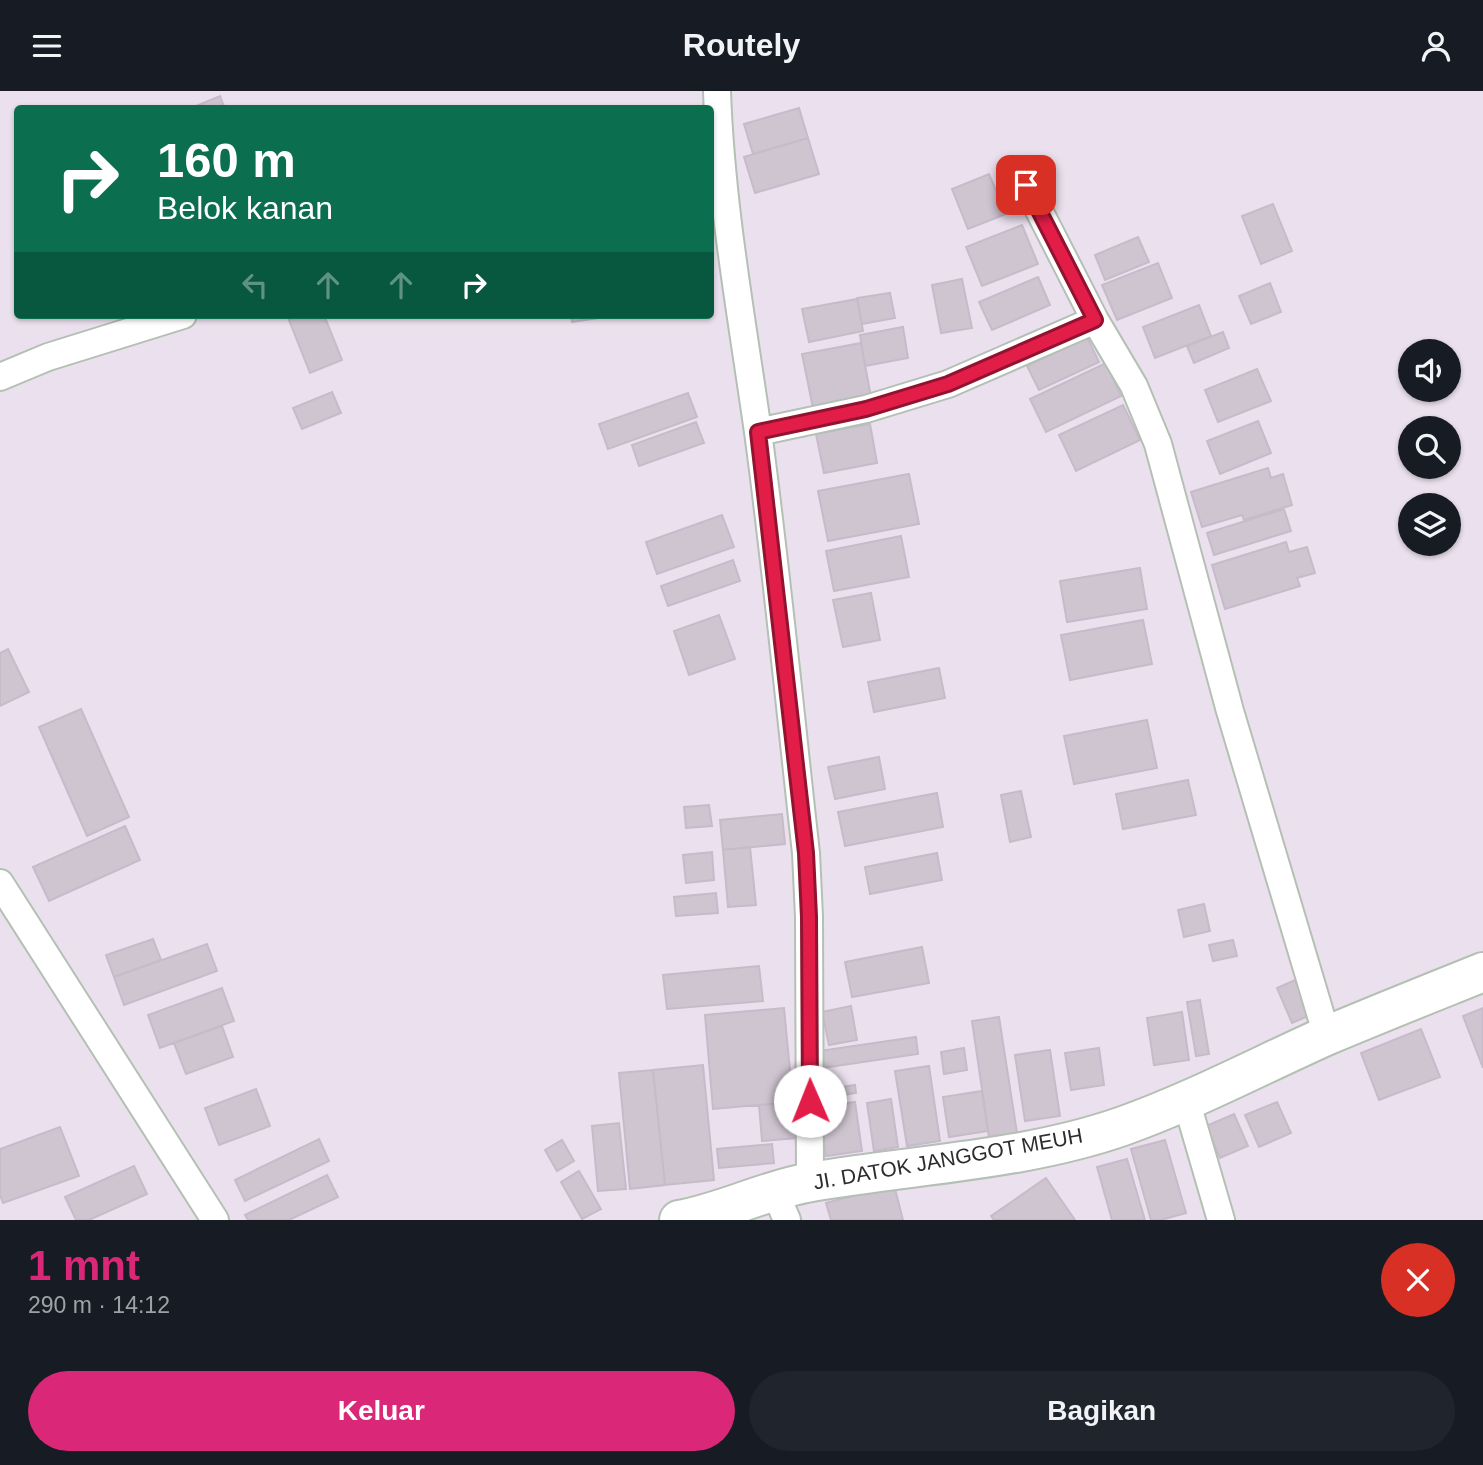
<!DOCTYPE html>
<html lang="id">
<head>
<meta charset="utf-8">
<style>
  :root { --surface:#171b24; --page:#20242c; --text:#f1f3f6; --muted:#9ea1a6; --accent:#db2777 }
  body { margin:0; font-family:Arial,sans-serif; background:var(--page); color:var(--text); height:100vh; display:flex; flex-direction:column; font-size:26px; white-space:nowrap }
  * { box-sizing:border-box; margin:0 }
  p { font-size:23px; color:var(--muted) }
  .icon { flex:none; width:38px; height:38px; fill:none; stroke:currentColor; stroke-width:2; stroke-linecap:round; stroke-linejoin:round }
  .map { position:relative; height:1129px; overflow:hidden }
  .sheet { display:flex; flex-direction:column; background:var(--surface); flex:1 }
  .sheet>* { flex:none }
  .guide { position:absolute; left:14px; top:14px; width:700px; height:214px; border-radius:7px; box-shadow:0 2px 5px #0004; background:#0b6e4f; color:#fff; overflow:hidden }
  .fabs { position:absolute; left:1398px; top:248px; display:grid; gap:14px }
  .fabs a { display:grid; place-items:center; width:63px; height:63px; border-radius:50%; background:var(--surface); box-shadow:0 2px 5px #0004; font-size:35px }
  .pin { position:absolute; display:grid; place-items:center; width:60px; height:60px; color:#fff; margin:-30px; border-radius:14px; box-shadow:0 4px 10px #0006 }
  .me { position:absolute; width:77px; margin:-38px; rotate:359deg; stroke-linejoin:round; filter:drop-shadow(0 0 5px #0008) }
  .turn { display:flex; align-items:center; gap:24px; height:147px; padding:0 28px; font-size:32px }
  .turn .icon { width:91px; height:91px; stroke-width:2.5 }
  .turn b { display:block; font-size:49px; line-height:60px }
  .lanes { display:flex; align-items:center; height:66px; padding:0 28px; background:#0003; justify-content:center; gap:35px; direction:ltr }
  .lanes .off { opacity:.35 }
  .round { display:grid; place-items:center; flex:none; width:74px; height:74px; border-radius:37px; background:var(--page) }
  .overview { display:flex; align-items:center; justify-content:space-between; height:119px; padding:0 28px }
  h1 { font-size:42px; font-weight:600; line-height:52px; color:var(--accent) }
  .action { display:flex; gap:14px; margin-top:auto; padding:14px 28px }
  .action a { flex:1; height:80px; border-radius:42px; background:var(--accent); color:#fff; font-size:28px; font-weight:600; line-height:80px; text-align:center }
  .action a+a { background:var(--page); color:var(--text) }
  header { display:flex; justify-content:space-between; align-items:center; height:91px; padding:0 28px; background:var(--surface); font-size:32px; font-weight:600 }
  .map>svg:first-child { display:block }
  .building { fill:#cfc5d1; stroke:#c7baca; stroke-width:2 }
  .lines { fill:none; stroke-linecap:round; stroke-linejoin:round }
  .street-casing { stroke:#b4c0b4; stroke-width:30 }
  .secondary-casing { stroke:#b4c0b4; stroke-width:42 }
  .street { stroke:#fff; stroke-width:26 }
  .secondary { stroke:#fff; stroke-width:38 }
  .route-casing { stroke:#92132f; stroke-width:18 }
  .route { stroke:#e11d48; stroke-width:12 }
  .labels { text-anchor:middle; stroke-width:5; stroke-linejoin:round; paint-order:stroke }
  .street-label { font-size:21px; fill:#2d2d2d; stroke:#fff }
</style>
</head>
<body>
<header><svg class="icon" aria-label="menu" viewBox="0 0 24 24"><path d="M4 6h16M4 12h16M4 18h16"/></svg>Routely<svg class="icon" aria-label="person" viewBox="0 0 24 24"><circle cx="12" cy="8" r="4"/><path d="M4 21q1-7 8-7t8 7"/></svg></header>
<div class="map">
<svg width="1483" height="1129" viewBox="0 0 1483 1129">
  <rect width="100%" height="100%" fill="#ebe1ee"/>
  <path class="building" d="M220 5 225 18H189Z
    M799 17 808 47 753 63 744 33Z
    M808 47 819 83 755 102 744 66Z
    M989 83 1006 123 968 138 952 98Z
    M1273 113 1292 160 1261 173 1242 125Z
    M1022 134 1038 173 982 195 966 156Z
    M1138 146 1149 171 1105 189 1095 164Z
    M1158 172 1172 207 1117 229 1102 194Z
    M1038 186 1050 214 992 239 979 211Z
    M962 188 972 237 941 242 932 194Z
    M1270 192 1281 221 1251 233 1239 205Z
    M890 202 895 227 862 233 857 207Z
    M857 208 863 240 809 251 802 218Z
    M1199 214 1211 245 1155 267 1143 236Z
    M301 224H324L342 269 310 282 289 229Z
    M571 224H617L572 231Z
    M903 236 908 267 865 275 860 244Z
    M1223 241 1229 257 1194 272 1187 255Z
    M1087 246 1099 271 1039 299 1027 275Z
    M861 252 871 306 813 317 802 263Z
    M1106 272 1121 305 1046 341 1030 308Z
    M1257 278 1271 310 1218 331 1205 299Z
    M332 301 341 322 302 338 293 317Z
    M688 302 697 326 608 358 599 333Z
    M1123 314 1140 349 1076 380 1059 344Z
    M1258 330 1271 362 1220 383 1207 350Z
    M696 331 704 352 639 375 632 354Z
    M870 333 877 372 824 382 816 343Z
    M1268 377 1271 387 1283 383 1292 414 1244 429 1242 424 1202 436 1191 401Z
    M909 383 919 433 828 450 818 400Z
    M1284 418 1291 440 1214 464 1207 442Z
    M722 424 734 456 657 483 646 451Z
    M901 445 909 486 834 500 826 460Z
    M1286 451 1289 461 1307 456 1315 482 1297 487 1300 495 1225 518 1212 474Z
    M733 469 740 490 668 515 661 495Z
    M1140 477 1147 518 1067 531 1060 490Z
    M871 502 880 549 843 556 833 509Z
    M719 524 735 568 689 584 674 540Z
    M1143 529 1152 573 1070 589 1061 544Z
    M8 558 29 601 0 615V562Z
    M939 577 945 607 874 621 868 591Z
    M81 618 129 726 87 745 39 636Z
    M1147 629 1157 677 1074 693 1064 645Z
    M879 666 885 698 835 708 828 676Z
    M1188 689 1196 724 1123 738 1116 703Z
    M1021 700 1031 746 1010 751 1001 704Z
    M937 702 943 736 845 755 838 721Z
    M709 714 712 735 686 737 684 716Z
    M782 723 785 753 723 759 720 729Z
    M125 735 140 769 49 810 33 776Z
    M750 756 756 814 728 816 723 759Z
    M712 761 714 789 686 792 683 764Z
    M937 762 942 789 870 803 865 776Z
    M716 802 718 822 676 825 674 806Z
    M1204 813 1210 840 1184 846 1178 819Z
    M153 848 161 869 114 886 106 864Z
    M1233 849 1237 865 1213 870 1209 854Z
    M207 853 217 880 124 914 114 886Z
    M922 856 929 892 852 906 845 871Z
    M759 875 763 910 667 918 663 884Z
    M1295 889 1311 924 1292 932 1277 897Z
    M222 897 234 930 160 957 148 924Z
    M1200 909 1209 963 1196 965 1187 911Z
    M851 915 857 949 829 954 822 921Z
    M784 917 793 1011 713 1018 705 924Z
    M1483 917V977L1463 925Z
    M1182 921 1189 969 1154 974 1147 927Z
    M999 926 1017 1042 989 1046 972 930Z
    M222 935 233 966 186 983 174 952Z
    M1421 938 1440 986 1379 1009 1361 962Z
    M916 946 918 963 815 978 812 961Z
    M964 957 967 979 944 983 941 961Z
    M1099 957 1104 994 1071 999 1065 962Z
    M1050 959 1060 1025 1025 1030 1015 964Z
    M703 974 714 1089 665 1094 653 979Z
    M929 975 940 1050 907 1055 895 980Z
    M653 979 665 1094 630 1098 619 982Z
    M855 994 856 1002 825 1007 824 999Z
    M256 998 270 1035 219 1054 205 1017Z
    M982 1000 988 1040 949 1046 943 1006Z
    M891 1008 898 1056 874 1060 867 1012Z
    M794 1011 797 1047 762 1050 759 1014Z
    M855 1011 862 1060 826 1065 819 1016Z
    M1277 1011 1291 1042 1259 1056 1245 1024Z
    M1234 1023 1248 1055 1220 1067 1206 1035Z
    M619 1032 626 1098 598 1100 592 1035Z
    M60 1036 79 1085 3 1112 0 1104V1058Z
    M319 1048 329 1070 245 1110 235 1089Z
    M562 1049 574 1070 557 1080 545 1059Z
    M1165 1049 1186 1122 1161 1129H1151L1131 1058Z
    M772 1053 774 1072 719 1077 717 1058Z
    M1127 1068 1145 1129H1112L1097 1076Z
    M134 1075 147 1103 89 1129H76L65 1106Z
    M579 1080 601 1118 582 1128 561 1091Z
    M327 1084 338 1106 289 1129H248L245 1124Z
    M1046 1087 1075 1129H994L991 1125Z
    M894 1094 903 1129H831L826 1112Z"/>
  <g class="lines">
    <g class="street-casing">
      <path id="street" d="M717 0C721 115 742 228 758 341 777 481 790 621 806 762L809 826 810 1091
        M1026 94 1095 229 1134 295 1158 353 1230 620 1327 945
        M0 286 48 266 183 224
        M758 341 866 318 948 293 1095 229
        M0 792 215 1129
        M1186 1009 1221 1129
        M774 1099 787 1129"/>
    </g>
    <g class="secondary-casing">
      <path id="secondary" d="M679 1129C724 1121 765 1099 811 1091 915 1073 1023 1070 1123 1035 1193 1010 1259 975 1326 945 1378 923 1431 902 1483 881"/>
    </g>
    <use href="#street" class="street"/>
    <use href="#secondary" class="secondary"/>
  </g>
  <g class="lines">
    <g class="route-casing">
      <path id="route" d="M810 1010 809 826 806 762 758 341 866 318 948 293 1095 229 1026 94"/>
    </g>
    <use href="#route" class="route"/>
  </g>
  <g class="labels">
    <g class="street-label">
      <text transform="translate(948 1068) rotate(-10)" y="7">JI. DATOK JANGGOT MEUH</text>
    </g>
  </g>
</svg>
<div class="fabs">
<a><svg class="icon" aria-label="sound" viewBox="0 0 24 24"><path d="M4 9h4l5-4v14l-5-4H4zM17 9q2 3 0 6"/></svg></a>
<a><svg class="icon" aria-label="search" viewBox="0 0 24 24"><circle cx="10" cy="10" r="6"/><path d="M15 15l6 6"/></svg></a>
<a><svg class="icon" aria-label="layers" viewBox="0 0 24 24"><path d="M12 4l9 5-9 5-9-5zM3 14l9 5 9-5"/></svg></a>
</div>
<div class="pin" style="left:1026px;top:94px;background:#d93025"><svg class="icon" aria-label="arrive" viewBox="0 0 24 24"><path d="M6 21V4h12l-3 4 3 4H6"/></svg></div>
<svg class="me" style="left:810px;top:1010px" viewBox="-20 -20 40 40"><circle r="19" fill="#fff"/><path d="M0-13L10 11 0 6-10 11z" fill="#e11d48"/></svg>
<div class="guide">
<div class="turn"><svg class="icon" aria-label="right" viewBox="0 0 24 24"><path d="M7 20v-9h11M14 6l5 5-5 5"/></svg><div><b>160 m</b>Belok kanan</div></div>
<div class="lanes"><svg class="icon off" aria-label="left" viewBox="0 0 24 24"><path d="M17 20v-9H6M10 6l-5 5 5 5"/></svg><svg class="icon off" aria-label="ahead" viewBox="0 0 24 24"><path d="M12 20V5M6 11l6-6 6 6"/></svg><svg class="icon off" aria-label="ahead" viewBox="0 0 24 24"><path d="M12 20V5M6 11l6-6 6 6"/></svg><svg class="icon" aria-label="right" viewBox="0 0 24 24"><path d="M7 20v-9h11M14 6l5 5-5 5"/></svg></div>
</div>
</div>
<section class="sheet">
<div class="overview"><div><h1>1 mnt</h1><p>290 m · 14:12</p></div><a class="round" style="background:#d93025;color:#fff"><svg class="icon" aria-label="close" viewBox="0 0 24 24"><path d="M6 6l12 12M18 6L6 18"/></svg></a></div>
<div class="action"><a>Keluar</a><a>Bagikan</a></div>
</section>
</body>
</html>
